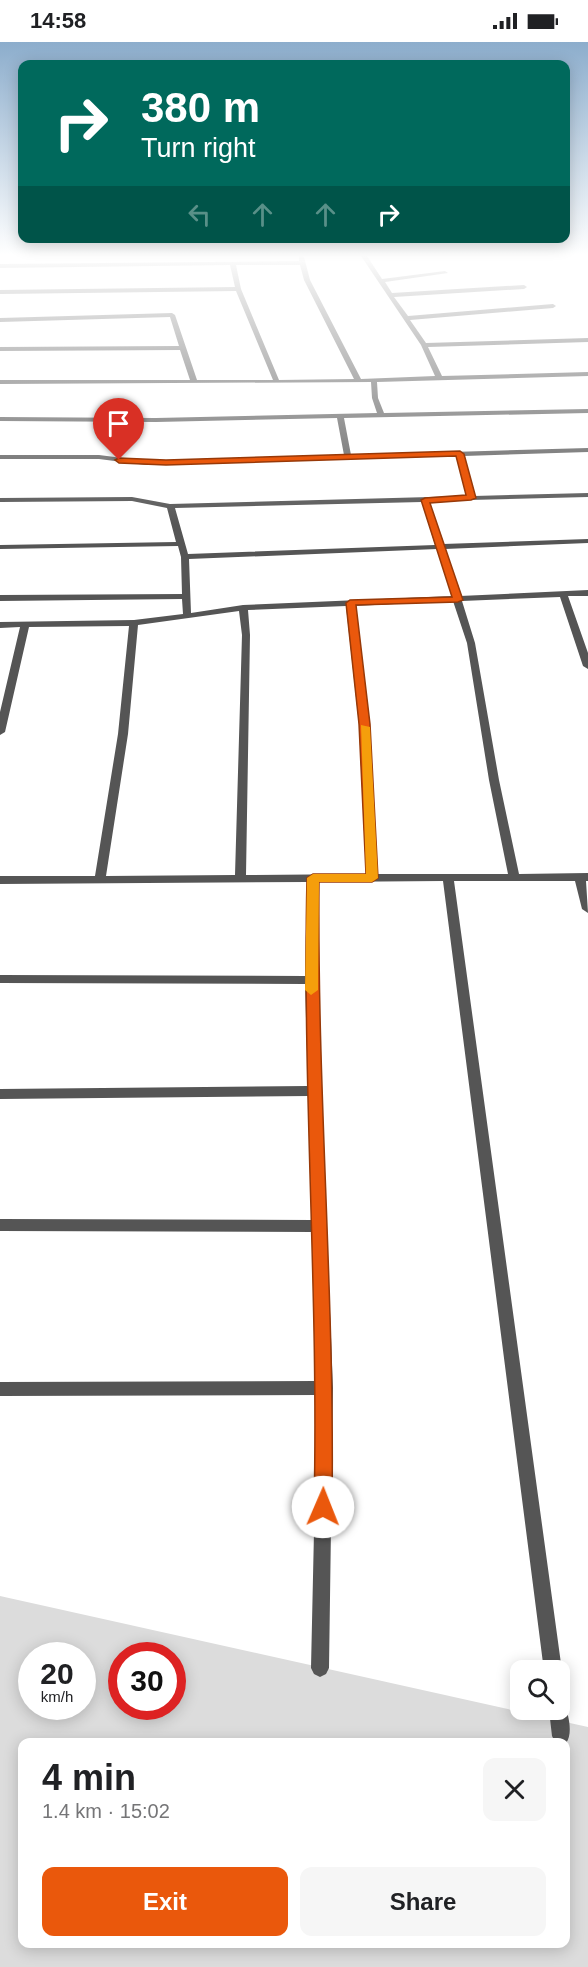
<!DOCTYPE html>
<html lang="en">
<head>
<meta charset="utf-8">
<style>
  :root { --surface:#fff; --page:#f6f6f6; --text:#202124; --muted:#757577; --accent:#ea580c }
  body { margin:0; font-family:Helvetica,sans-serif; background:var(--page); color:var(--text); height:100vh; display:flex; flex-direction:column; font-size:22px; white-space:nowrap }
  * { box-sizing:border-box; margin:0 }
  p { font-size:20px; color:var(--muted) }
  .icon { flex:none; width:33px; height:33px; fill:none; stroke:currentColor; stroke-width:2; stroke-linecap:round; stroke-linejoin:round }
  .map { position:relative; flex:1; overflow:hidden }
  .side { position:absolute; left:18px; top:1696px; width:552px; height:210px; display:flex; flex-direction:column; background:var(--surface); border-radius:12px; box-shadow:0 3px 15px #0003 }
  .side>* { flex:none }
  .hud { position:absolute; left:18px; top:18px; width:552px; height:183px; border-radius:12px; box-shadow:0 3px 15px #0003; background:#00695c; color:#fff; overflow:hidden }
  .fabs { position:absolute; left:510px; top:1618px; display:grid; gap:12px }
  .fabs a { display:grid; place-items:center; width:60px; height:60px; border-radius:12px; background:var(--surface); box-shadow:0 3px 15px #0003; font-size:30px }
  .speed { position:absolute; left:18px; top:1600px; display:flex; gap:12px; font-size:30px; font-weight:700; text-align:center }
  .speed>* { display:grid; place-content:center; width:78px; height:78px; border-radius:50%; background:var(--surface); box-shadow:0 3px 15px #0003; line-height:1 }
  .speed small { font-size:15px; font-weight:400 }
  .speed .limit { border:9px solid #d22; background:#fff; color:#111 }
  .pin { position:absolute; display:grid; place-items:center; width:51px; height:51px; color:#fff; margin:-62px -26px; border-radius:50% 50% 50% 0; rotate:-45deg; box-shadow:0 0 6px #0007 }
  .pin .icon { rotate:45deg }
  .me { position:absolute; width:66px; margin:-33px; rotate:1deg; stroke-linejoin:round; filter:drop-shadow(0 0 4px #0008) }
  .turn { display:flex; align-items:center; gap:21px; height:126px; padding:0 24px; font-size:27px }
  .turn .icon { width:78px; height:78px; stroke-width:2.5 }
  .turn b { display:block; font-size:42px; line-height:51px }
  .lanes { display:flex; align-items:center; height:57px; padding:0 24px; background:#0003; justify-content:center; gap:30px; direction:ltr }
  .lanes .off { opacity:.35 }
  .round { display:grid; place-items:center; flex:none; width:63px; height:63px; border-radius:12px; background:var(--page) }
  .head { display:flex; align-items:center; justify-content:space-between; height:102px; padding:0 24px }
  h1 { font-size:36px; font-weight:700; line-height:45px }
  .button { display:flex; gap:12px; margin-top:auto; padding:12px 24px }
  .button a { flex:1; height:69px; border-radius:12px; background:var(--accent); color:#fff; font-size:24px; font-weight:700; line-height:69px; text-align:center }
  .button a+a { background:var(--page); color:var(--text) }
  .status { display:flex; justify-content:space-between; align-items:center; height:42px; padding:0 30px; background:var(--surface); direction:ltr }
  .status svg { height:16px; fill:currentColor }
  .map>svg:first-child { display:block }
  .green { fill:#dcdcdc; fill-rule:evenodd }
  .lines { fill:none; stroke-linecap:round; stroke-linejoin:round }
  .street { fill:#555; fill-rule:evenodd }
  .route { fill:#ea580c; stroke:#983908; stroke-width:1.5 }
  .slow { fill:#f59e0b }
</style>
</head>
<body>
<div class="status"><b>14:58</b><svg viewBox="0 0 49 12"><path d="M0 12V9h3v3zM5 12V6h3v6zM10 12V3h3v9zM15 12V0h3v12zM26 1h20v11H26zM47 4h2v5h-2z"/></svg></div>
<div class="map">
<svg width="588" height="1925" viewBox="0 0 588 1925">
  <rect width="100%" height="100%" fill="#fff"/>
  <path class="green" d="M0 1554 588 1685V1925H0ZM32 1614H82V1665H32ZM122 1614H172V1665H122ZM22 1701H566V1902H22Z"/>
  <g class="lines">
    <path class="street" d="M299 214 304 215 310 238 361 337 435 334 421 303 361 214H367L382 237 445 229 448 231 385 240 392 251 524 243 527 245 524 247 394 255 408 274 553 262 556 264 553 266 410 278 426 301 588 296V300L428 305 442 334 588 330V334L377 340 378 356 384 371 588 367V371L344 376 351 413 588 406V410L464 414 474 454 588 451V455L429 459 443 502 588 497V501L445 507 460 554 588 548V554H568L588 611V627L583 624 560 555 462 559 475 601 499 738 519 832 588 831V839H586L588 871 582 867 575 839H454L562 1629 560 1635V1629H544L443 839 318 840 317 938 333 1346 329 1626 326 1632 320 1635 314 1632 311 1626 317 1353 0 1354V1340L317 1339 313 1190 0 1189V1177L312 1178 309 1054 0 1057V1047L308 1044 305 942 0 941V933L305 934 307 840 0 842V834H95L118 692 129 584 29 585 5 690 0 693V670L20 585 0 586V580L134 578 183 572 182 557 0 559V553L182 552 181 515 178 504 0 507V503L176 500 167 466 132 459 0 460V456L132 455 170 462 467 454 457 414 146 423 99 417H0V413H99L146 419 344 413 337 376 156 380 0 379V375L156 376 377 371 372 356 371 340 0 342V338H190L180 308 0 309V305L179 304 170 275 0 280V276L172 271 175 273 197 338H273L236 249 0 252V248L235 245 230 223 0 226V222L299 219ZM236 223H300L304 238 354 337 279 338 241 247ZM422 460 435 503 188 512 175 466ZM437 507 452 554 243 563 191 571 189 517ZM453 559 467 601 489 738 508 832H377L369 683 355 564ZM346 564 359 683 366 832 246 833 250 593 248 568ZM239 569 242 593 235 833 106 834 128 692 138 583Z
      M560 1660 564 1662C569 1673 573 1692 566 1701L555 1700 552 1694 549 1668H560Z"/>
  </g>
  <linearGradient id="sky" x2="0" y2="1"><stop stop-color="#8cadcc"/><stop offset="0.44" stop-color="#fff"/><stop offset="1" stop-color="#fff" stop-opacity="0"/></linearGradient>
  <rect width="588" height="483" fill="url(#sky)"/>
  <path class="route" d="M460 409 464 412 476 456 471 458 430 461 463 558 458 560 356 563 370 682 378 836 372 840H319C317 1049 335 1257 332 1465L330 1472 323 1474 316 1472 314 1465C319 1255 302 1046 307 836L313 832H366L359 682 346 561 350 558 452 555 421 458 425 456 466 453 456 414 166 423 119 421 115 418 119 416 166 418Z"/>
  <path class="slow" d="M361 683 370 685 378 836 372 840H319L318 948 311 953 305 948 307 836 313 832H366Z"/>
</svg>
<div class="fabs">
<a><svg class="icon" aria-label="search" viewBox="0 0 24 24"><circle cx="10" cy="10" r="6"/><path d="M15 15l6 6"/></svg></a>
</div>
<div class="speed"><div>20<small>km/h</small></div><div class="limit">30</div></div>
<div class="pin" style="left:119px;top:418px;background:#d93025"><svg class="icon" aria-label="arrive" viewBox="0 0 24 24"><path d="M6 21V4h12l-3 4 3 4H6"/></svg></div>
<svg class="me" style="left:323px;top:1465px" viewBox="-20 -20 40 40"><circle r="19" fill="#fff"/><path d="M0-13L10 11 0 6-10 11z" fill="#ea580c"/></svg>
<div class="hud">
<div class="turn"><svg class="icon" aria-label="right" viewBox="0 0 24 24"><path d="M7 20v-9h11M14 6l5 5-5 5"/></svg><div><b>380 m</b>Turn right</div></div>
<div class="lanes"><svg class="icon off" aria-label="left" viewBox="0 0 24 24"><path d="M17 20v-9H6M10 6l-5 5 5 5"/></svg><svg class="icon off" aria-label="ahead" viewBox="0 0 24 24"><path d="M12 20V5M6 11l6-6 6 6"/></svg><svg class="icon off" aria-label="ahead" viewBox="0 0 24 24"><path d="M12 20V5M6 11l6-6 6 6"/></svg><svg class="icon" aria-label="right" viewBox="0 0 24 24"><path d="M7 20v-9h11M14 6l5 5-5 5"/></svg></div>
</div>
<section class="side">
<div class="head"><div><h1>4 min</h1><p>1.4 km · 15:02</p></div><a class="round"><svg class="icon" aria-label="close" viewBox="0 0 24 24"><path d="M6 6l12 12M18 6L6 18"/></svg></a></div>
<div class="button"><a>Exit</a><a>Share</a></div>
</section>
</div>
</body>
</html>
